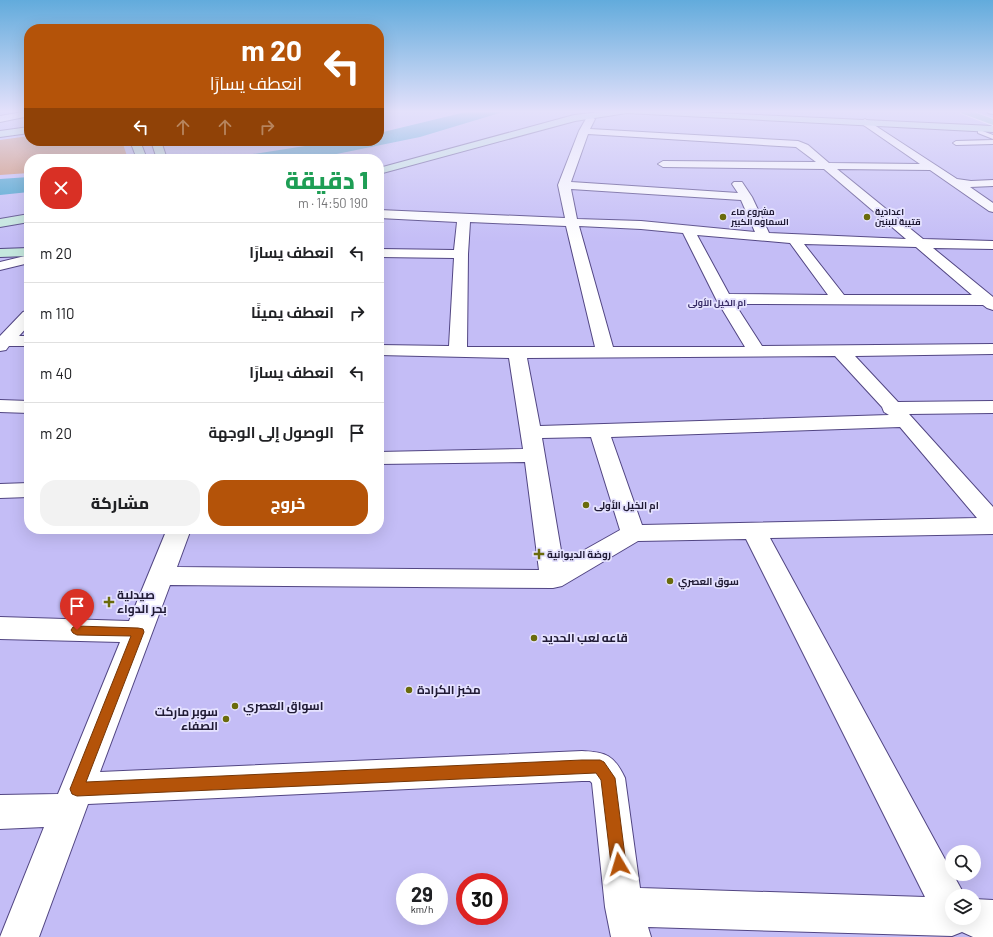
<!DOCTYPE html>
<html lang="ar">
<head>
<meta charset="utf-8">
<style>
  :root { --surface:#fff; --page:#f2f2f2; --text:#202124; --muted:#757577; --line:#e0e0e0; --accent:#b45309 }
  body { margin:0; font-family:Barlow,Cairo,sans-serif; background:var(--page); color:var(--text); direction:rtl; height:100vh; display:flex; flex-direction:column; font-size:15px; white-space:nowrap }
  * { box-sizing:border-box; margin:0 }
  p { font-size:13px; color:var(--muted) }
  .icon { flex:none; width:22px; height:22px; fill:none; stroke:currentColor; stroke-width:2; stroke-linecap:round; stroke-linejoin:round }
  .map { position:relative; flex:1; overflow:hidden; direction:ltr }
  .details { position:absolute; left:24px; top:154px; width:360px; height:380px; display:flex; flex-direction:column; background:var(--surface); border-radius:16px; box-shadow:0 4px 16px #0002; direction:rtl }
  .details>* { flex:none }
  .banner { position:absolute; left:24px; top:24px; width:360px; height:122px; border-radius:16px; box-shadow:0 4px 16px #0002; direction:rtl; background:#b45309; color:#fff; overflow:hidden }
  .controls { position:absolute; left:945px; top:845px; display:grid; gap:8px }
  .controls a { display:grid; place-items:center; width:36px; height:36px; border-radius:50%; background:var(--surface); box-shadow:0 4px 16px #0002; font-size:20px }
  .speed { position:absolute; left:396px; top:873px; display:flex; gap:8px; font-size:20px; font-weight:700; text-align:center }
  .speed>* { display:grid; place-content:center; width:52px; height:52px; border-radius:50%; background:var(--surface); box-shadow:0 4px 16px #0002; line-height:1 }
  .speed small { font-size:10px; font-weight:400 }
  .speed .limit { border:6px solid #d22; background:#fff; color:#111 }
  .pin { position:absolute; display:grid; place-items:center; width:34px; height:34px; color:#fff; margin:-41px -17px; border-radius:50% 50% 50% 0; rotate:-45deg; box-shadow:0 0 4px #0007 }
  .pin .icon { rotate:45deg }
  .me { position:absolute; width:44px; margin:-22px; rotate:353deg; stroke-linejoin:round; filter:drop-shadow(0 0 3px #0008) }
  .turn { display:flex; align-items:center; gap:14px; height:84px; padding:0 16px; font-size:18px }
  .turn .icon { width:52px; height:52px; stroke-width:2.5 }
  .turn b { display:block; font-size:28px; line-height:34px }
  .lanes { display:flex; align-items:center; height:38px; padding:0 16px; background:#0003; justify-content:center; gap:20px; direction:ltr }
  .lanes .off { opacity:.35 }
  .round { display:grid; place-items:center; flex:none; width:42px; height:42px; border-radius:16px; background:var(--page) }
  .headline { display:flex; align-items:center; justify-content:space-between; height:68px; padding:0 16px }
  h1 { font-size:24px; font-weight:800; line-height:30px; color:#1e9e55 }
  .button { display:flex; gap:8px; margin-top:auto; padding:8px 16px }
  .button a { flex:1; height:46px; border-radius:16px; background:var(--accent); color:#fff; font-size:16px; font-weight:800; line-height:46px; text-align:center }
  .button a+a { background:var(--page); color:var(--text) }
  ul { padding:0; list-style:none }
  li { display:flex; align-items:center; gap:12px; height:60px; padding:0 16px; border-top:1px solid var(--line) }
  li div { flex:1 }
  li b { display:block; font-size:15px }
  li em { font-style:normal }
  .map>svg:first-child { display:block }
  .green { fill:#ce8860 }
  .water { fill:#3a9ec9 }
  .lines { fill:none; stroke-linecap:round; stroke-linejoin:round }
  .service-casing { stroke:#524683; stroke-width:2 }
  .minor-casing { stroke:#524683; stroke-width:2 }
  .tertiary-casing { stroke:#524683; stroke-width:2 }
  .secondary-casing { stroke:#524683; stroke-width:2 }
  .primary-casing { stroke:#fff; stroke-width:2 }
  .service { fill:#fff; fill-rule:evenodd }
  .minor { fill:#fff; fill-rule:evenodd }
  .tertiary { fill:#fff; fill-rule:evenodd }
  .secondary { fill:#c5e8de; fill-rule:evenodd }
  .primary { fill:#8bd0bc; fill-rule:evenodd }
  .route { fill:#b45309; stroke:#753606 }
  .poi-dot { fill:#6a6b0b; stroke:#e5e2ff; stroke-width:1.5 }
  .labels { text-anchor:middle; stroke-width:3.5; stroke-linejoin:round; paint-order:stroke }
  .far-poi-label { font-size:9px; font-weight:bold; fill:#1f1a34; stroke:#e5e2ff; text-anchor:start }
  .far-neighbourhood-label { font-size:9px; font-weight:bold; fill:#392d67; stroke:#e5e2ff }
  .poi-label { font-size:10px; font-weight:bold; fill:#1f1a34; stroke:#e5e2ff; text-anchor:start }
  .near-poi-label { font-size:12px; font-weight:bold; fill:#1f1a34; stroke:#e5e2ff; text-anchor:start }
</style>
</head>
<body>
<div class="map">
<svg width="993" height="937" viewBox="0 0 993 937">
  <rect width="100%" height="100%" fill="#c4bdf6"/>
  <path class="green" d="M29 136V141H122L128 159H29V173L0 175V140Z"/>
  <path class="water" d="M470 111H506L420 137 312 159H221L337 141H379V133Z
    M29 177V192L0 195V179Z"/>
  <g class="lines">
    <g class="service-casing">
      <path id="service" d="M980 130 993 135V139L978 133V131Z
        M993 140V144L956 145 953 143 956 141Z"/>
    </g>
    <g class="minor-casing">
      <path id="minor" d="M28 111 29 116 0 122V116Z
        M987 111H993V114L988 113Z
        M590 116 595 119 590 129 798 141 808 145 829 163 920 164 862 124 860 122 865 119 957 179 971 181 993 180V186L970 187 993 203V212L989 211 930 170 837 169 923 239 993 241V249L933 248 993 297V310L987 308 983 305 735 304 762 346 993 344V354L855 356 898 402 993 401V413L909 414 993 507V534L770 538 965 896H952V918H974V899L993 900V937H973L962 932 952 936 648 927 651 937H611L605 907 592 783 590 781H582L88 804 39 937H0L44 827 0 829V795L58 794 120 642 0 639V617L129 621 167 529H191L177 567 539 570 525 462 379 464V452L523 449 509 358 379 355V345L449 346 454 258 379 257V249L454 250 457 222 379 218V210L565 218 558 185 579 131 587 117ZM588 134 796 147 816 162 663 161 658 164 663 167 824 169 906 239 769 233 752 197 742 182H734L732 184 738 193 571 182ZM571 189 741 200 755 232 641 221 577 219ZM470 222 566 226 595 347H467L468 254ZM579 226 641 229 683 233 716 299 745 347H613ZM697 235 790 243 828 295 729 294ZM804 244 916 247 972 295H844ZM835 356 882 407 884 412 889 415 540 426 527 358ZM900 427 977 518 642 525 611 437ZM591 437 620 530 563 562 542 438ZM746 539 925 897 640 888 625 778C614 755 606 752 582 751L100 772 170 585 553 588 562 586 638 541Z
        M29 310V325L19 336H29V346H9L6 350 0 351V336L23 312Z
        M0 400 29 401V413L0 412Z
        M29 483V497L0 498V484Z"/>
    </g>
    <g class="tertiary-casing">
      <path id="tertiary" d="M29 255V263L0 270V262Z"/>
    </g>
    <g class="secondary-casing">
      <path id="secondary" d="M609 111H674L993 126V132L627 113 575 121 379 174V168L574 115Z
        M29 127V133L0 137V131Z
        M130 141H140L147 159H137Z
        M151 141H161L167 159H157Z
        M29 214V222L0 227V219Z
        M29 248V256L0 257V249Z"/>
    </g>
    <g class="primary-casing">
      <path id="primary" d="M960 111H971L993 119V125L961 113Z"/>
    </g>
    <use href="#service" class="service"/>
    <use href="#minor" class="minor"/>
    <use href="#tertiary" class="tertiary"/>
    <use href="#secondary" class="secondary"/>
    <use href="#primary" class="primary"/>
  </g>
  <linearGradient id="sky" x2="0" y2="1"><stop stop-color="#62abdc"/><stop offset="0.46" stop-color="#e4e1fb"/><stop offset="1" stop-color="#e4e1fb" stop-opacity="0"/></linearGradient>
  <rect width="993" height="242" fill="url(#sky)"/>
  <path class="route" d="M77 626 138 628 143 629 144 632 86 782 582 760H600L604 762 615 778 626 864 624 869 619 871 613 869 611 864 601 780 596 773 77 796 72 794 70 789 131 636 77 635 73 633 71 630 73 627Z"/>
  <g class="poi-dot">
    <circle cx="723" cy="217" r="4"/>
    <circle cx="867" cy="217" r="4"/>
    <circle cx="586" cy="505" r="4"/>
    <path d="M537 548h4v4h4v4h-4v4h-4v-4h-4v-4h4z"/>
    <circle cx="670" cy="581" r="4"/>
    <path d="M107 596h4v4h4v4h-4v4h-4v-4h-4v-4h4z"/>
    <circle cx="534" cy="638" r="4"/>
    <circle cx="409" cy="690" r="4"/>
    <circle cx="235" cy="706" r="4"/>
    <circle cx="226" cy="719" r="4"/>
  </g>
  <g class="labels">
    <g class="far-poi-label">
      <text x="731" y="215">مشروع ماء<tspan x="731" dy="10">السماوه الكبير</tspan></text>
      <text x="875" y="215">اعدادية<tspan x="875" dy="10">قتيبة للبنين</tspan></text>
    </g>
    <g class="far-neighbourhood-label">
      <text x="717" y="306">ام الخيل الأولى</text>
    </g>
    <g class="poi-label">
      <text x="594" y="509">ام الخيل الأولى</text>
      <text x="547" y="558">روضة الديوانية</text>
      <text x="678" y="585">سوق العصري</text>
    </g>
    <g class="near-poi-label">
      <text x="117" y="599">صيدلية<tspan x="117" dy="14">بحر الدواء</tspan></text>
      <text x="542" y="642">قاعه لعب الحديد</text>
      <text x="417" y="694">مخبز الكرادة</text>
      <text x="243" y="710">اسواق العصري</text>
      <text x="218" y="716" text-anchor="end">سوبر ماركت<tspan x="218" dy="14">الصفاء</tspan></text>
    </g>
  </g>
</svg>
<div class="controls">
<a><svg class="icon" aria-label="search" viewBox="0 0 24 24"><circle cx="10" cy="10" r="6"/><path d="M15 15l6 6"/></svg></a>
<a><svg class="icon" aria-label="layers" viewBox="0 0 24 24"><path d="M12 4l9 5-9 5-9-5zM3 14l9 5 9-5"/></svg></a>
</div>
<div class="speed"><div>29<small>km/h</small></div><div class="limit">30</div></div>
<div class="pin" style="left:77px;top:630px;background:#d93025"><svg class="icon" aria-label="arrive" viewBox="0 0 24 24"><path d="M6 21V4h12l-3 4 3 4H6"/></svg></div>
<svg class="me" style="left:619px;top:864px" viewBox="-20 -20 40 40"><path d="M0-17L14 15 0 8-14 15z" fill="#b45309" stroke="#fff" stroke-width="4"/></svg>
<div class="banner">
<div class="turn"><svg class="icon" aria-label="left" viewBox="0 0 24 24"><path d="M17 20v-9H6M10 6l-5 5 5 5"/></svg><div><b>20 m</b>انعطف يسارًا</div></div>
<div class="lanes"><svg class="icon" aria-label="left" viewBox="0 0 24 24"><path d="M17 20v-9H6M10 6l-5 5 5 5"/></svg><svg class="icon off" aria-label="ahead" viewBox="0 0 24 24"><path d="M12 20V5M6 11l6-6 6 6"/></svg><svg class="icon off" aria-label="ahead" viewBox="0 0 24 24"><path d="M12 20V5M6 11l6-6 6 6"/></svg><svg class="icon off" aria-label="right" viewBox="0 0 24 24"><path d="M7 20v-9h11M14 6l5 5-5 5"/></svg></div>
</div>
<section class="details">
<div class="headline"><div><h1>1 دقيقة</h1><p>190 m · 14:50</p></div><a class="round" style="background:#d93025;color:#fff"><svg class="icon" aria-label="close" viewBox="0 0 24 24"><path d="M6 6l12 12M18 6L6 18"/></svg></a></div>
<ul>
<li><svg class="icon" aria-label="left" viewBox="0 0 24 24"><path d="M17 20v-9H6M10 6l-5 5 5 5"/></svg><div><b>انعطف يسارًا</b></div><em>20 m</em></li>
<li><svg class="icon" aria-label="right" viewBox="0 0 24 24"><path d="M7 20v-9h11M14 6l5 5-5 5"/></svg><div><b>انعطف يمينًا</b></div><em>110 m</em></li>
<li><svg class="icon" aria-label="left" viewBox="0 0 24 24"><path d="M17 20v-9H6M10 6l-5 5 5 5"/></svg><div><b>انعطف يسارًا</b></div><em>40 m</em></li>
<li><svg class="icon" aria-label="arrive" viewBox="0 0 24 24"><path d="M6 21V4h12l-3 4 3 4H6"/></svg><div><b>الوصول إلى الوجهة</b></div><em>20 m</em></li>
</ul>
<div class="button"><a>خروج</a><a>مشاركة</a></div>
</section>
</div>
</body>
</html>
